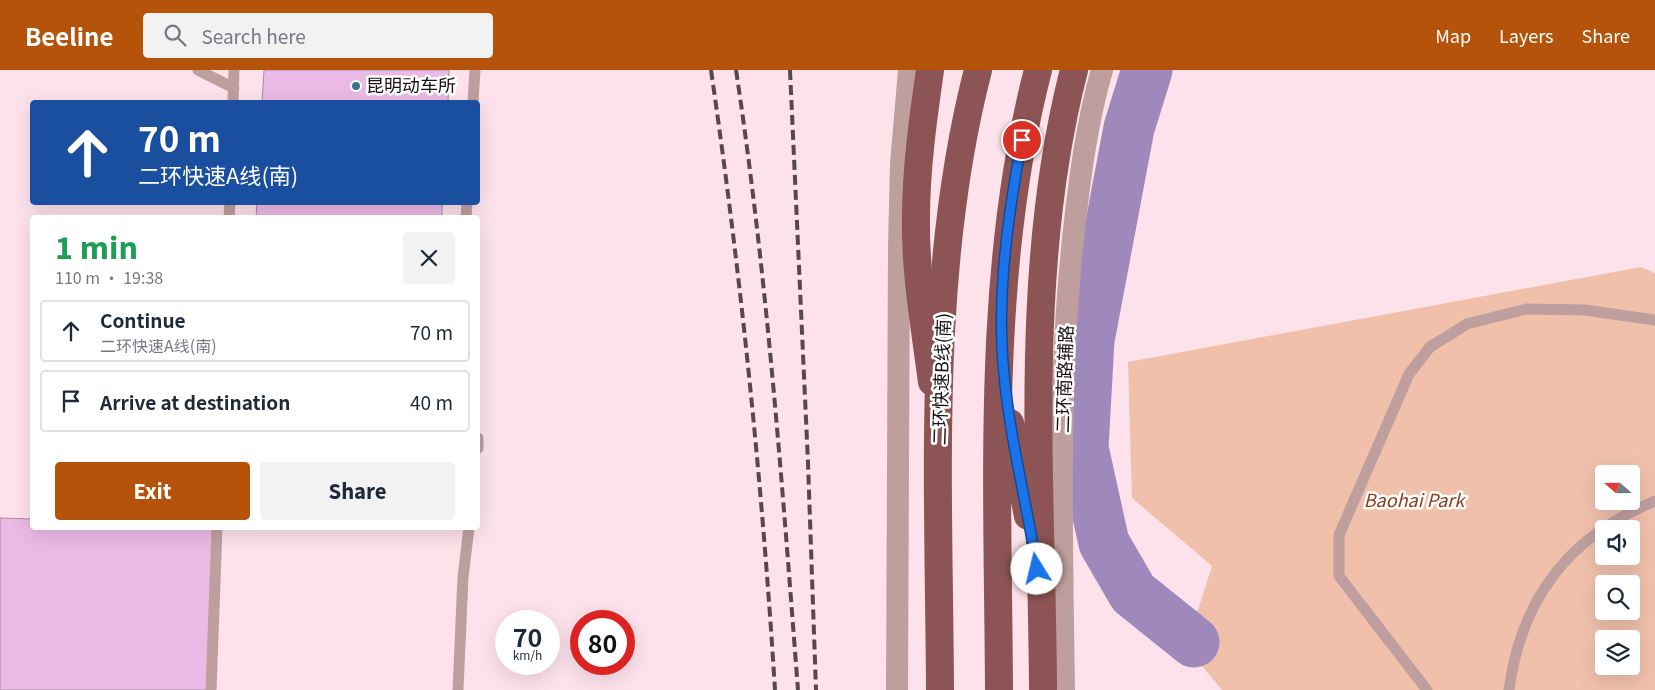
<!DOCTYPE html>
<html lang="en">
<head>
<meta charset="utf-8">
<style>
  :root { --surface:#fff; --page:#f2f2f3; --text:#1f2937; --muted:#747a83; --line:#e0e1e3; --accent:#b45309 }
  body { margin:0; font-family:Georgia,"Noto Sans SC",serif; background:var(--page); color:var(--text); height:100vh; display:flex; flex-direction:column; font-size:19px; white-space:nowrap }
  * { box-sizing:border-box; margin:0 }
  p { font-size:16px; color:var(--muted) }
  .icon { flex:none; width:28px; height:28px; fill:none; stroke:currentColor; stroke-width:2; stroke-linecap:round; stroke-linejoin:round }
  .map { position:relative; flex:1; overflow:hidden }
  .side { position:absolute; left:30px; top:145px; width:450px; height:315px; display:flex; flex-direction:column; background:var(--surface); border-radius:5px; box-shadow:0 5px 20px #0002 }
  .side>* { flex:none }
  .top-card { position:absolute; left:30px; top:30px; width:450px; height:105px; border-radius:5px; box-shadow:0 5px 20px #0002; background:#1a4fa0; color:#fff; overflow:hidden }
  .needle { width:32px; rotate:290deg }
  .controls { position:absolute; left:1595px; top:395px; display:grid; gap:10px }
  .controls a { display:grid; place-items:center; width:45px; height:45px; border-radius:5px; background:var(--surface); box-shadow:0 5px 20px #0002; font-size:25px }
  .speed { position:absolute; left:495px; top:540px; display:flex; gap:10px; font-size:25px; font-weight:700; text-align:center }
  .speed>* { display:grid; place-content:center; width:65px; height:65px; border-radius:50%; background:var(--surface); box-shadow:0 5px 20px #0002; line-height:1 }
  .speed small { font-size:12px; font-weight:400 }
  .speed .limit { border:8px solid #d22; background:#fff; color:#111 }
  .pin { position:absolute; display:grid; place-items:center; width:42px; height:42px; color:#fff; margin:-21px; border:2px solid #fff; border-radius:50%; box-shadow:0 1px 5px #0007 }
  .me { position:absolute; width:55px; margin:-28px; rotate:351deg; stroke-linejoin:round; filter:drop-shadow(0 0 4px #0008) }
  .turn { display:flex; align-items:center; gap:18px; height:105px; padding:0 25px; font-size:22px }
  .turn .icon { width:65px; height:65px; stroke-width:2.5 }
  .turn b { display:block; font-size:35px; line-height:42px }
  .round { display:grid; place-items:center; flex:none; width:52px; height:52px; border-radius:5px; background:var(--page) }
  .headline { display:flex; align-items:center; justify-content:space-between; height:85px; padding:0 25px }
  h1 { font-size:30px; font-weight:800; line-height:38px; color:#1e9e55 }
  .primary-button { display:flex; gap:10px; margin-top:auto; padding:10px 25px }
  .primary-button a { flex:1; height:58px; border-radius:5px; background:var(--accent); color:#fff; font-size:20px; font-weight:800; line-height:58px; text-align:center }
  .primary-button a+a { background:var(--page); color:var(--text) }
  ul { padding:0; list-style:none }
  li { display:flex; align-items:center; gap:15px; height:62px; margin:0 10px 8px; padding:0 15px; border:2px solid var(--line); border-radius:5px }
  li div { flex:1 }
  li b { display:block; font-size:19px }
  li em { font-style:normal }
  header { display:flex; align-items:center; gap:30px; box-sizing:border-box; height:70px; padding:0 25px; background:var(--accent); color:#fff }
  header strong { font-size:24px }
  nav { display:flex; gap:28px; margin-inline-start:auto; font-size:18px }
  .search { width:350px; height:45px; background:var(--page); display:flex; align-items:center; gap:12px; box-sizing:border-box; padding:0 18px; border-radius:5px; color:var(--muted); font-size:19px }
  .map>svg:first-child { display:block }
  .green { fill:#f0c0ab; fill-rule:evenodd }
  .lines { fill:none; stroke-linecap:round; stroke-linejoin:round }
  .river { stroke:#9f88bc; stroke-width:51 }
  .building { fill:#ebb9e5; stroke:#a08e9e }
  .service { stroke:#be9f9e; stroke-width:11 }
  .minor { stroke:#be9f9e; stroke-width:22 }
  .trunk { stroke:#8c5454; stroke-width:28 }
  .rail { stroke:#56494d; stroke-width:4; stroke-dasharray:10 5; stroke-linecap:butt }
  .trunk-bridge { stroke:#8c5454; stroke-width:28 }
  .route-casing { stroke:#114b97; stroke-width:12 }
  .route { stroke:#1a73e8; stroke-width:9 }
  .poi-dot { fill:#3c748e; stroke:#fff; stroke-width:2 }
  .labels { text-anchor:middle; stroke-width:5; stroke-linejoin:round; paint-order:stroke }
  .poi-label { font-size:18px; fill:#1a1114; stroke:#fff; text-anchor:start }
  .street-label { font-size:18px; fill:#1a1114; stroke:#fff }
  .park-label { font-size:18px; font-style:italic; fill:#873e19; stroke:#fff }
</style>
</head>
<body>
<header>
<strong>Beeline</strong>
<div class="search"><svg class="icon" aria-label="search" viewBox="0 0 24 24"><circle cx="10" cy="10" r="6"/><path d="M15 15l6 6"/></svg>Search here</div>
<nav><a>Map</a><a>Layers</a><a>Share</a></nav>
</header>
<div class="map">
<svg width="1655" height="620" viewBox="0 0 1655 620">
  <rect width="100%" height="100%" fill="#fde2eb"/>
  <path class="green" d="M1641 197 1655 203V620H1222L1186 577 1212 496 1132 428 1128 292ZM1604 404H1631V431H1604ZM1604 459H1631V486H1604ZM1604 514H1631V541H1604ZM1604 569H1631V596H1604Z"/>
  <g class="lines">
    <path class="river" d="M1147 0 1129 58 1089 270 1083 378 1104 473 1133 523 1194 572"/>
  </g>
  <path class="building" d="M264 0H449L448 32H262Z
    M257 132H442V148H256Z
    M0 448 32 449V458H216L208 620H0Z"/>
  <g class="lines">
    <path class="service" d="M198 0 234 18
      M233 32 234 0
      M473 32 475 0
      M229 148 230 132
      M466 148 467 132
      M478 368V378
      M211 620 217 458
      M458 620 463 507 469 458
      M1427 620 1339 506V465L1409 304 1430 277 1467 254 1526 239 1585 240 1655 250
      M1509 620C1521 528 1569 466 1655 431"/>
    <path class="minor" d="M897 620 899 177 901 94 909 0
      M1064 620C1062 467 1057 312 1074 160 1080 106 1087 52 1102 0"/>
    <path class="trunk" d="M930 0C923 49 916 99 916 148 915 203 925 258 932 312
      M1010 353 1028 446
      M999 620C998 414 986 201 1038 0
      M1043 620C1042 414 1022 202 1074 0"/>
    <path class="rail" d="M711 0C741 206 762 412 775 620
      M736 0C767 205 782 413 798 620
      M790 0 808 393 816 620"/>
    <path class="trunk-bridge" d="M940 620C939 415 926 201 978 0"/>
  </g>
  <g class="lines">
    <g class="route-casing">
      <path id="route" d="M1022 70C1008 144 996 229 1004 304 1010 370 1027 434 1037 499"/>
    </g>
    <use href="#route" class="route"/>
  </g>
  <circle class="poi-dot" cx="356" cy="16" r="5"/>
  <g class="labels">
    <g class="poi-label">
      <text x="366" y="22">昆明动车所</text>
    </g>
    <g class="street-label">
      <text transform="translate(942 309) rotate(-88)" y="6">二环快速B线(南)</text>
      <text transform="translate(1065 309) rotate(-88)" y="6">二环南路辅路</text>
    </g>
    <g class="park-label">
      <text x="1414" y="437">Baohai Park</text>
    </g>
  </g>
</svg>
<div class="controls">
<a><svg class="needle" viewBox="-14 -14 28 28"><path d="M0-13l5 13h-10z" fill="#e53935"/><path d="M0 13l5-13h-10z" fill="#747a83"/></svg></a>
<a><svg class="icon" aria-label="sound" viewBox="0 0 24 24"><path d="M4 9h4l5-4v14l-5-4H4zM17 9q2 3 0 6"/></svg></a>
<a><svg class="icon" aria-label="search" viewBox="0 0 24 24"><circle cx="10" cy="10" r="6"/><path d="M15 15l6 6"/></svg></a>
<a><svg class="icon" aria-label="layers" viewBox="0 0 24 24"><path d="M12 4l9 5-9 5-9-5zM3 14l9 5 9-5"/></svg></a>
</div>
<div class="speed"><div>70<small>km/h</small></div><div class="limit">80</div></div>
<div class="pin" style="left:1022px;top:70px;background:#d93025"><svg class="icon" aria-label="arrive" viewBox="0 0 24 24"><path d="M6 21V4h12l-3 4 3 4H6"/></svg></div>
<svg class="me" style="left:1037px;top:499px" viewBox="-20 -20 40 40"><circle r="19" fill="#fff"/><path d="M0-13L10 11 0 6-10 11z" fill="#1a73e8"/></svg>
<div class="top-card">
<div class="turn"><svg class="icon" aria-label="ahead" viewBox="0 0 24 24"><path d="M12 20V5M6 11l6-6 6 6"/></svg><div><b>70 m</b>二环快速A线(南)</div></div>
</div>
<section class="side">
<div class="headline"><div><h1>1 min</h1><p>110 m · 19:38</p></div><a class="round"><svg class="icon" aria-label="close" viewBox="0 0 24 24"><path d="M6 6l12 12M18 6L6 18"/></svg></a></div>
<ul>
<li><svg class="icon" aria-label="ahead" viewBox="0 0 24 24"><path d="M12 20V5M6 11l6-6 6 6"/></svg><div><b>Continue</b><p>二环快速A线(南)</p></div><em>70 m</em></li>
<li><svg class="icon" aria-label="arrive" viewBox="0 0 24 24"><path d="M6 21V4h12l-3 4 3 4H6"/></svg><div><b>Arrive at destination</b></div><em>40 m</em></li>
</ul>
<div class="primary-button"><a>Exit</a><a>Share</a></div>
</section>
</div>
</body>
</html>
